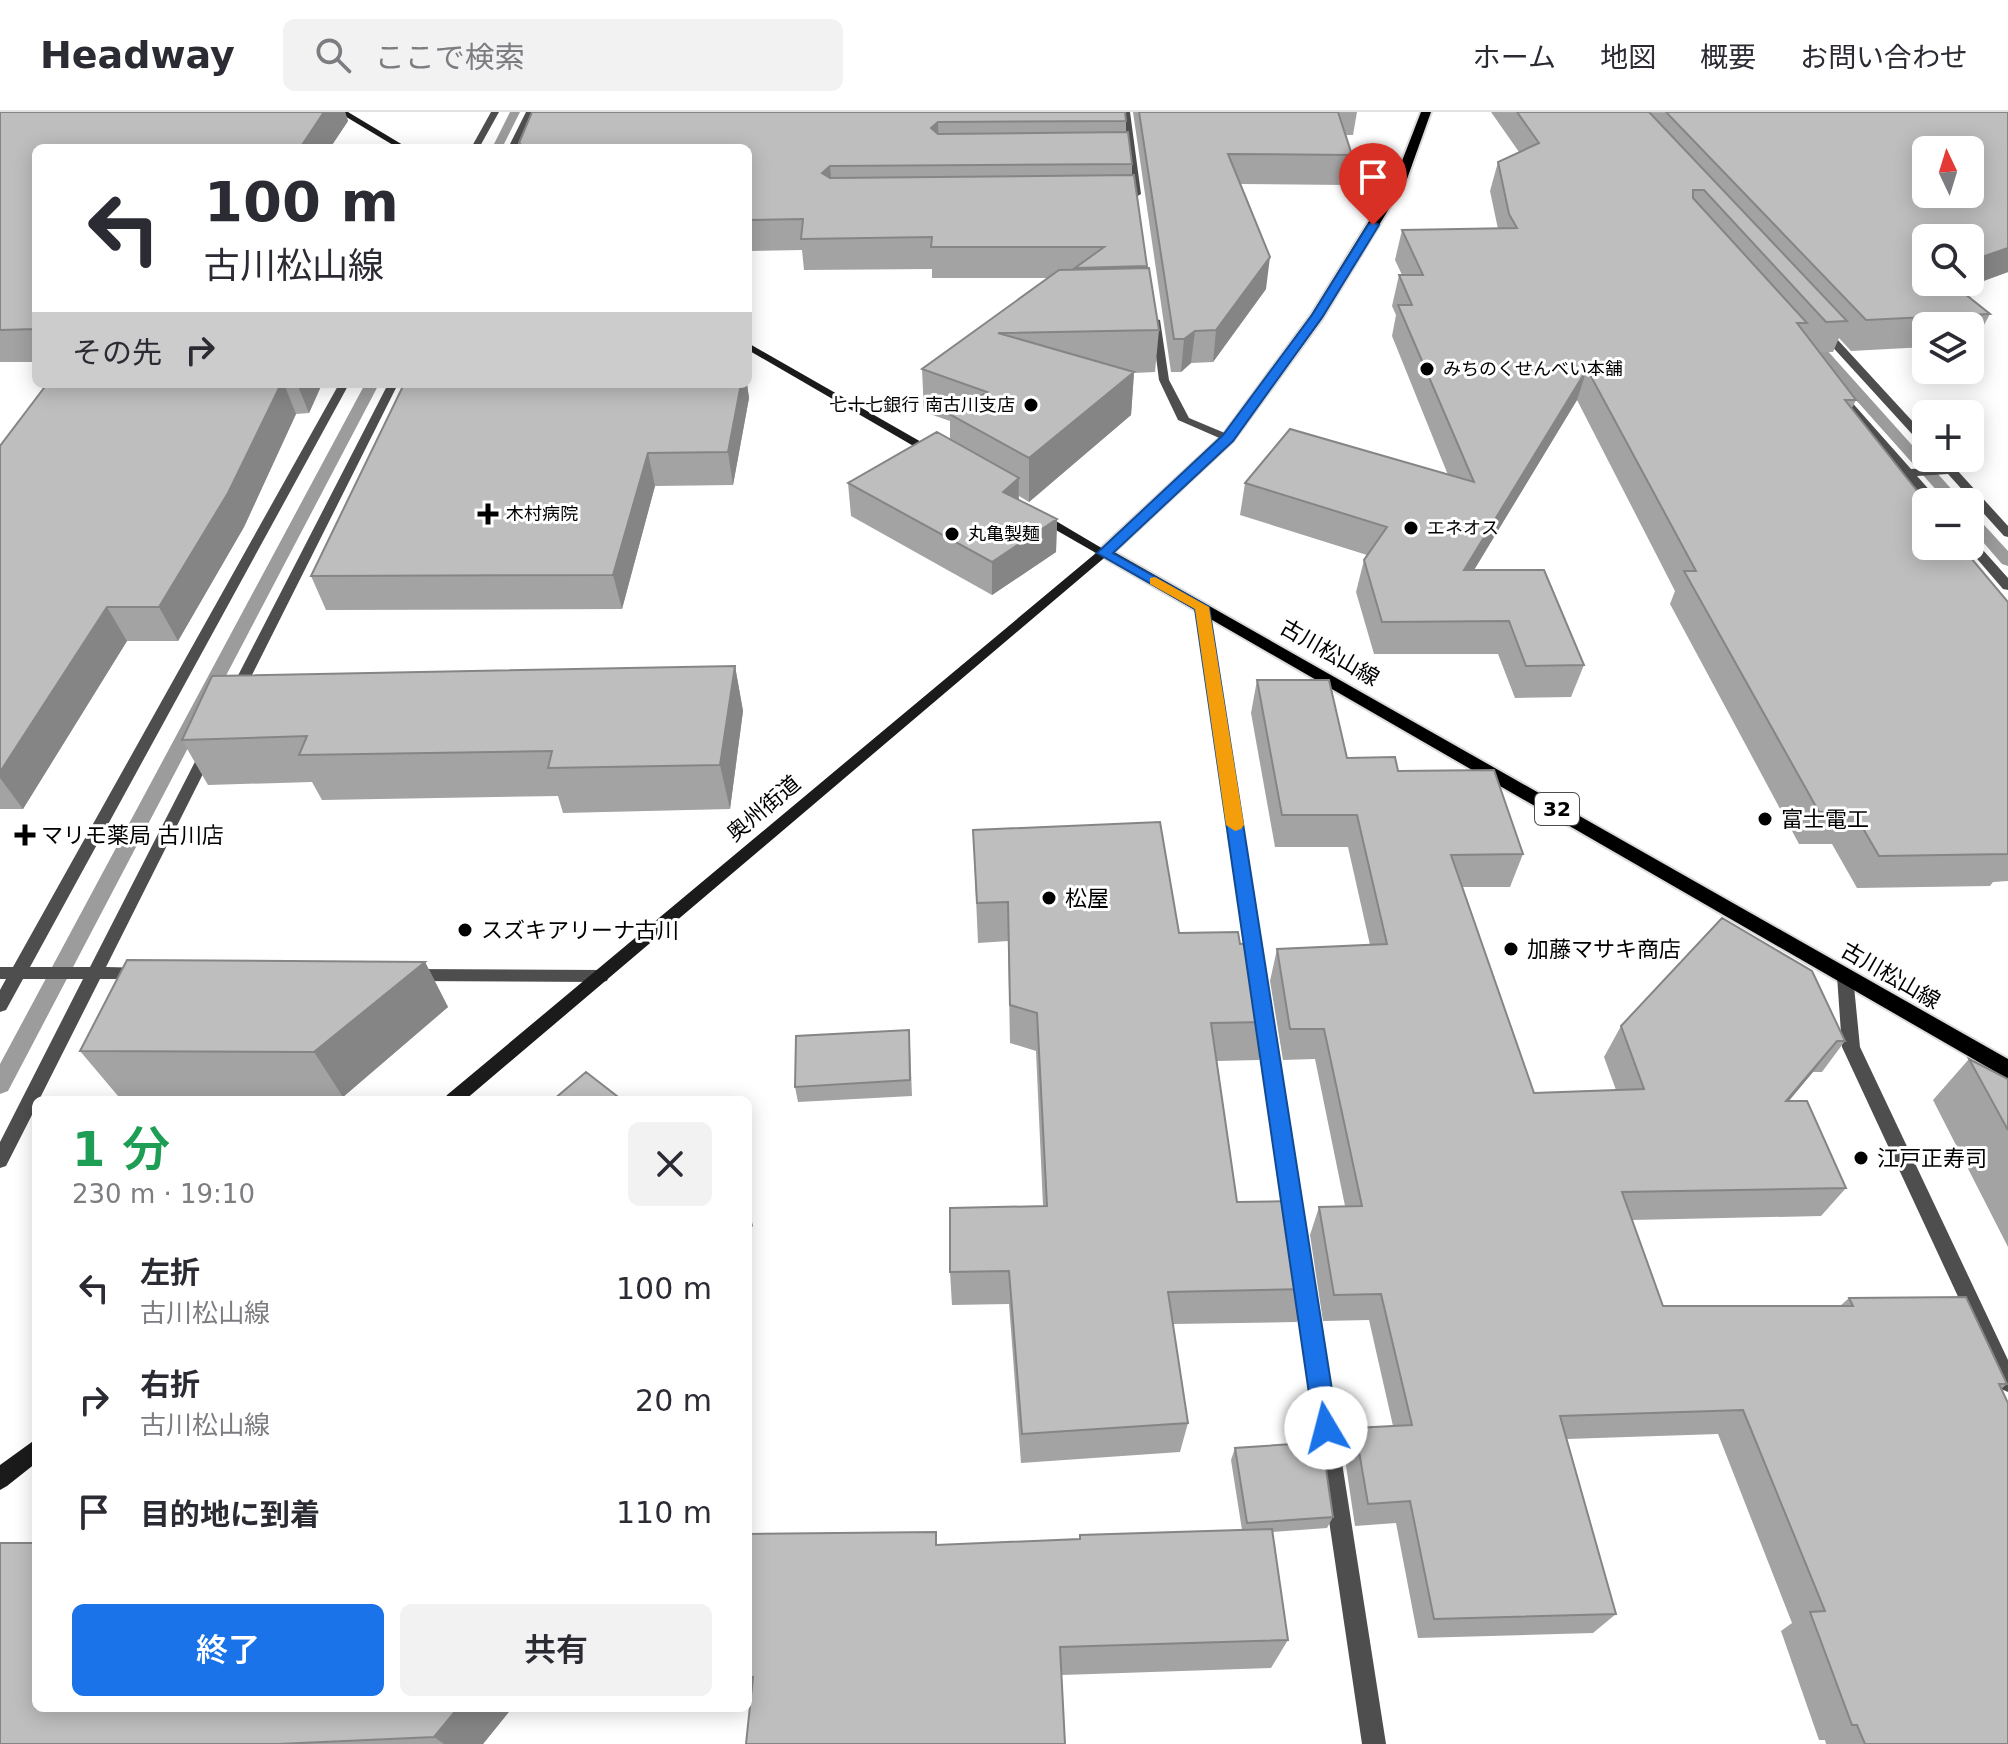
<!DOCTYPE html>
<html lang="ja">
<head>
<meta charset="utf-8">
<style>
  :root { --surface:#fff; --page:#f2f2f3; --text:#2b2b33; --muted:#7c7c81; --line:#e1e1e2; --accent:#1a73e8 }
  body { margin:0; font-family:"DejaVu Sans","Noto Sans JP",sans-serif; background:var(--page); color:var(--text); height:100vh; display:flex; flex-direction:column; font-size:30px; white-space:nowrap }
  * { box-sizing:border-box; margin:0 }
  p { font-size:26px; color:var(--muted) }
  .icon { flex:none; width:44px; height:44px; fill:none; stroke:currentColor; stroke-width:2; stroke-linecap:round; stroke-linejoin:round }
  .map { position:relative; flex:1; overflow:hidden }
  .side { position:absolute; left:32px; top:984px; width:720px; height:616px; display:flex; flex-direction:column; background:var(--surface); border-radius:12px; box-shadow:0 4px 20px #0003 }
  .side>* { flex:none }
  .guide { position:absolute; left:32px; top:32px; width:720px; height:244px; border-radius:12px; box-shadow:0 4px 20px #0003; background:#fff; color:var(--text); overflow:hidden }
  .needle { width:52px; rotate:356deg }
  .fabs { position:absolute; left:1912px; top:24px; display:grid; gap:16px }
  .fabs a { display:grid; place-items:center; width:72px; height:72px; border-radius:12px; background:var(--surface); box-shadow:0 4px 20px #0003; font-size:40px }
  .pin { position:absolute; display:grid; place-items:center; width:68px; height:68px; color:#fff; margin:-82px -34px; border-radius:50% 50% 50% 0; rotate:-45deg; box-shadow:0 0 8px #0007 }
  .pin .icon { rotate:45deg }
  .me { position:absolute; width:88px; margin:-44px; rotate:352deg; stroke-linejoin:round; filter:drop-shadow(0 0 6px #0008) }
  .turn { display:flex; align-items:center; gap:28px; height:168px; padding:0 40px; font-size:36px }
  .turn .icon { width:104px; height:104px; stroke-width:2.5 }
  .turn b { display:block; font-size:56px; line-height:68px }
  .then { display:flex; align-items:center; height:76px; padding:0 40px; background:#0003; gap:16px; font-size:30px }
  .round { display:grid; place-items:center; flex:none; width:84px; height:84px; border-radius:12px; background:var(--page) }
  .summary { display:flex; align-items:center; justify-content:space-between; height:136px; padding:0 40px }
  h1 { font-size:48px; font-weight:600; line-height:60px; color:#1e9e55 }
  .action { display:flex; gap:16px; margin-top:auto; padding:16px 40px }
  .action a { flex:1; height:92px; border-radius:12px; background:var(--accent); color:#fff; font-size:32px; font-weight:600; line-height:92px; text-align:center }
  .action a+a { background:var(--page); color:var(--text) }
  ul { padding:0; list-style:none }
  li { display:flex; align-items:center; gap:24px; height:112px; padding:0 40px }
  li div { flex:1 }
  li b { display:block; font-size:30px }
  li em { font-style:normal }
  header { display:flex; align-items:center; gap:48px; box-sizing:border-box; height:112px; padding:0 40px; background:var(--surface); border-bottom:2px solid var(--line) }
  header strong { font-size:38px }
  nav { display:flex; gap:44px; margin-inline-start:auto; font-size:28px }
  .search { width:560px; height:72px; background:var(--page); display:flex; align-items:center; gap:20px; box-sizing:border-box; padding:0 28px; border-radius:12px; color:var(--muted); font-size:30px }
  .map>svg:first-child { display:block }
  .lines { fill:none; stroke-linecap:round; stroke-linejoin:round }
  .stream { fill:#9c9c9c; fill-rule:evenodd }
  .primary-casing { stroke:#dbdbdb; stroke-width:4 }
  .street { fill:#4e4e4e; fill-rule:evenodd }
  .secondary { fill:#1b1b1b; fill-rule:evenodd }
  .primary { fill:#000; fill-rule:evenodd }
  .wall { fill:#a3a3a3 }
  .shaded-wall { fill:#858585 }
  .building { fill:#bebebe; stroke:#858585; stroke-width:2; fill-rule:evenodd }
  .route { fill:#1a73e8; stroke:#114b97; stroke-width:2 }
  .slow { fill:#f59e0b }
  .poi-dot { fill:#000; stroke:#fff; stroke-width:3 }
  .labels { text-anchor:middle; stroke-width:6; stroke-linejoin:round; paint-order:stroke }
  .far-poi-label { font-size:18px; fill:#000; stroke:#fff; text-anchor:start }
  .shield { fill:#fff; stroke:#4c4c4c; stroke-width:2 }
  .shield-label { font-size:20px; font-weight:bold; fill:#000 }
  .street-label { font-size:22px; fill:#000; stroke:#fff }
  .poi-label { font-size:22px; fill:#000; stroke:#fff; text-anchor:start }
</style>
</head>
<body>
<header>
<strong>Headway</strong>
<div class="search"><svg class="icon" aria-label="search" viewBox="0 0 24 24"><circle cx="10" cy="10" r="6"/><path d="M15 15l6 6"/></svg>ここで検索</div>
<nav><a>ホーム</a><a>地図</a><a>概要</a><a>お問い合わせ</a></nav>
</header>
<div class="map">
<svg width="2008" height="1632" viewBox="0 0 2008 1632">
  <rect width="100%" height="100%" fill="#fff"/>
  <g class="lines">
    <path class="stream" d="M510 0H520L502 36H492Z
      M1798 217H1808L1963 390H1947L1798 223Z
      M365 272H379L8 979 0 982V952Z
      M1970 401 1975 403 2008 439V454L2002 452 1970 415Z"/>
    <g class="primary-casing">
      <path id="primary" d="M1421 0H1431L1407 67 1322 207 1233 329 1114 440 2008 947V967L1096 441 1223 323 1311 203 1395 67Z"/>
    </g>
    <path class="street" d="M491 0H499L479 36H471Z
      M526 0H534L516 36H508Z
      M1122 0H1130L1141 82 1136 85 1131 82Z
      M1151 206 1160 208 1169 268 1189 306 1232 324V328H1224L1178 308 1159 268Z
      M1817 214H1825L1926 324V334L1922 333 1817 218Z
      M339 272H349L30 855H90L201 638 208 633 215 638 106 855 148 856 150 861 148 866 142 867H100L39 988H36V995L6 1054 0 1056V1030L83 867H23L6 898 0 900V878L6 867H0V855H13Z
      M388 272H398L243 581 236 586 231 584 229 581Z
      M1833 278H1841L1911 357 1942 355 1934 346H1946L2008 414V425L2004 424 1948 362 1917 364 1940 390H1928L1833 282Z
      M1970 427 1974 428 2008 466V478L2003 477 1966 434H1970Z
      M1202 491 1209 495 1264 853 1262 858H1250L1248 853 1195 495Z
      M410 857 601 858 607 859 609 864 607 869 601 870 410 869 404 868 402 863 404 858Z
      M1845 858 1851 859 1853 864 1860 935 2008 1248V1280L2001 1277 1842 935 1837 864 1839 859Z
      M1263 889 1269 891 1271 896 1304 1110 1302 1116 1295 1118 1288 1116 1286 1110 1255 896 1257 891Z
      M1303 1156 1310 1159 1313 1165 1386 1632H1362L1293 1165 1296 1159Z"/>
    <path class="secondary" d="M338 0H348L408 36H398Z
      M748 231 937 339 939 341 929 343 748 238Z
      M1039 399 1110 441 465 988H444L447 983 1096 441 1035 406V400Z
      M36 1327V1351L7 1374 0 1378V1353Z"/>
    <use href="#primary" class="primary"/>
  </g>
  <path class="wall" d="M0 0H345L348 9 330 36H36V250H0Z
    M532 0 1126 9V20L1132 52V63H1134L1147 156 1159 218 1155 260 1134 261 1131 303 1029 390 1019 384V388L1057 407 1056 440 992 483 851 404 848 371 950 327V309L924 300 922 257 1048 166H932V157L804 158 802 138 748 139V36H520L519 31Z
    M1133 0H1357L1353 23H1346L1352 43 1347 73 1241 72 1266 177 1213 250 1191 251 1181 260H1171Z
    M1491 0H2008V160L1959 178 1990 202 1973 233H1970V214H1926V235L1851 239 1839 226 1833 240H1819L1856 288 1852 296 1926 434 2008 490V769L1993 770 1990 774 1857 776 1832 732H1799L1670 492 1675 479 1577 288 1474 458 1584 553 1571 585 1515 586 1498 542H1374L1356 480 1364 448 1367 443 1240 403 1245 371 1448 363 1392 224 1396 203 1392 194 1399 163H1402L1395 148 1402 118 1498 117 1490 79 1498 50 1519 40Z
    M47 272H322L309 301 296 302 244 415 178 529H127L23 697H0V334Z
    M404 272H747L749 286 733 373 655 374 622 497 326 498 311 464Z
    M735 554 743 599 730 697 563 701 558 684 322 688 312 670 208 673 182 628Z
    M1257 568 1347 646 1398 659 1523 742 1510 775H1462L1534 981 1616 978 1604 945 1621 914 1845 929 1822 960H1813L1789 989 1846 1076 1821 1104 1632 1108 1663 1194H1840L1849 1186 2007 1272 2001 1277 2008 1632H1826L1825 1628H1819L1781 1519 1792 1511 1718 1322 1567 1327 1616 1502 1593 1521 1418 1526 1396 1411 1355 1414 1344 1340 1355 1316 1393 1314 1369 1208 1323 1209 1310 1123 1319 1095 1345 1094 1315 947 1283 948 1270 869 1277 837 1370 833 1348 735H1275L1251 601Z
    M973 718 1179 821 1240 832 1267 910 1259 948 1217 949 1237 1090 1309 1177 1297 1210 1173 1212 1188 1311 1180 1340 1021 1351 1009 1192 952 1193 950 1160 1043 1094 1036 939 1010 931 1008 829 978 831Z
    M425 850 448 895 343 985 118 984 80 939Z
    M910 934 912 984 798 990 795 975Z
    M1969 947 2008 967V1135L1933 988Z
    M1235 1336 1333 1405 1327 1416 1272 1420 1288 1528 1271 1556 1062 1563 748 1592V1422L936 1420 937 1433 1079 1427 1080 1423 1242 1418 1231 1348Z
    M512 1596 483 1632H0Z"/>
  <path class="shaded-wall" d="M324 0H345L348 9 330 36H300Z
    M938 10 939 40 931 16Z
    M830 54 833 84 822 61Z
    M2008 136V160L1923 191 1934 170H1970V149Z
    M1270 145 1266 177 1213 250 1216 218Z
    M1195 219 1191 251 1181 260 1184 227Z
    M1587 257 1577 288 1454 491 1464 458Z
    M1134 260 1131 303 1029 390V346Z
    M281 272H284L296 302 244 415 178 529 159 495Z
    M297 272H322L309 301Z
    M741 272H747L749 286 733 373 728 340Z
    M648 341 655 374 622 497 613 463Z
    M1019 366 1018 399 1003 380Z
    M1057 407 1056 440 992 483V450Z
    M107 495 127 529 23 697 0 666V660Z
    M735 554 743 599 730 697 720 653Z
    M425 850 448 895 343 985 314 940Z
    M1837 929 1813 960 1763 1019 1786 989Z
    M748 1094 753 1114 748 1119Z
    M458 1596H512L483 1632H444L434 1625Z"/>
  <path class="building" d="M0 0H324L300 36H36V217L0 218Z
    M532 0H1125L1126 9 938 10 931 16 938 22 1128 20 1132 52 830 54 822 61 830 66 1134 63 1147 154 1075 156 1104 135H931L932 125 801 127 803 107 748 108V36H525L519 31Z
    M1139 0H1338L1352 43 1228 42 1270 145 1216 218 1195 219 1184 227H1174Z
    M1517 0H1649L1847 209 1826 210 1704 78H1693V86L1807 211H1797L1856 288H1845L1926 390V434H1961L2008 490V742L1879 744 1853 699 1819 700 1684 459H1696L1587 257 1464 458H1544L1584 553 1526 554 1509 509 1382 510 1364 448 1387 415 1245 371 1290 317 1474 370 1398 193H1412L1399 163H1423L1402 118 1517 116 1509 102 1498 50 1539 31Z
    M1666 0H2008V136L1970 149V126H1926V170H1950L1990 202 1866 208ZM1926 38H1970V82H1926Z
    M1149 156 1159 218 998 221 1134 260 1029 346 949 302 987 280 922 257 1059 158Z
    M47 272H281L228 381 159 495H107L0 660V334Z
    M404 272H741L728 340 648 341 613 463 311 464Z
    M937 320 1019 366 1003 380 1057 407 992 450 848 371Z
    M735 554 720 653 548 656 552 639 299 643 307 624 182 628 212 564Z
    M1257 568H1329L1347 646 1395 645 1398 659 1494 658 1523 742 1451 743 1534 981 1644 977 1621 914 1722 806 1812 859 1845 929H1837L1786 989H1807L1846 1076 1622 1080 1663 1194H1853L1849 1186 1966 1185 2007 1272H1999L2008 1291V1632H1865L1857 1613H1852L1810 1500 1825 1499 1743 1298 1560 1304 1616 1502 1434 1507 1410 1389 1368 1392 1355 1316 1412 1313 1381 1182 1334 1183 1319 1095 1362 1094 1324 917H1290L1277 837 1387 832 1357 703H1282Z
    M1160 710 1179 821 1238 820 1240 832 1255 831 1267 910 1211 911 1237 1090 1295 1089 1309 1177 1168 1180 1188 1311 1022 1322 1009 1159 950 1160V1096L1047 1094 1037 901 1010 893 1008 790 977 791 973 718Z
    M127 848 425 850 314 940 80 939Z
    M909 918 910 968 795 975 796 924Z
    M1969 947 2008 967V1018Z
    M586 960 622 988H553Z
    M1322 1330 1333 1405 1247 1411 1235 1336Z
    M1272 1417 1288 1528 1060 1535 1065 1632H746L753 1565H748V1422L936 1420V1433L1080 1427V1423Z
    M0 1431H36V1596H458L434 1625 278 1632H0Z"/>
  <path class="route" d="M1373 110 1379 113 1323 204 1233 329 1113 441 1209 495 1338 1316 1335 1324 1326 1328 1318 1324 1314 1316 1195 497 1097 441 1223 323 1312 203 1368 113Z"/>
  <path class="slow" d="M1155 465 1209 495 1244 713 1241 717 1235 719 1226 713 1195 497 1150 472V466Z"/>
  <g class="poi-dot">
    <circle cx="1427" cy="257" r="8"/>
    <circle cx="1031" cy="293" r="8"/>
    <path d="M484 390h8v8h8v8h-8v8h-8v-8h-8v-8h8z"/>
    <circle cx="1411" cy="416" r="8"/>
    <circle cx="952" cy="422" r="8"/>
    <circle cx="1765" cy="707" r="8"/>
    <path d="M21 711h8v8h8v8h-8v8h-8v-8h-8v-8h8z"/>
    <circle cx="1049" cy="786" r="8"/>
    <circle cx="465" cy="818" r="8"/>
    <circle cx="1511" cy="837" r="8"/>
    <circle cx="1861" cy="1046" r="8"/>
  </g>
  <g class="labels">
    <g class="far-poi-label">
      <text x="1443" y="263">みちのくせんべい本舗</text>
      <text x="1015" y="299" text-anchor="end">七十七銀行 南古川支店</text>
      <text x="506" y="408">木村病院</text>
      <text x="1427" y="422">エネオス</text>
      <text x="968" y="428">丸亀製麺</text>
    </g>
    <rect class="shield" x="1535" y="681" width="44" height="32" rx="6"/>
    <g class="shield-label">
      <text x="1557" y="704">32</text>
    </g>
    <g class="street-label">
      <text transform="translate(1330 540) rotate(30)" y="8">古川松山線</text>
      <text transform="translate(763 696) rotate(-40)" y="8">奥州街道</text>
      <text transform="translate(1891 863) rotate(30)" y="8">古川松山線</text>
    </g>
    <g class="poi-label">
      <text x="1781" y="715">富士電工</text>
      <text x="41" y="731">マリモ薬局 古川店</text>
      <text x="1065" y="794">松屋</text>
      <text x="481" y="826">スズキアリーナ古川</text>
      <text x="1527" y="845">加藤マサキ商店</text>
      <text x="1877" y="1054">江戸正寿司</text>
    </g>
  </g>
</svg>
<div class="fabs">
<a><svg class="needle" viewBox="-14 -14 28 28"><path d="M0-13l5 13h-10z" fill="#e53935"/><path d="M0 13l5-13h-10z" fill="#7c7c81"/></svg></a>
<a><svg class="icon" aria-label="search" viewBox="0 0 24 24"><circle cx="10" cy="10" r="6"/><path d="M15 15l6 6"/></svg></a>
<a><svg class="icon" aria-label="layers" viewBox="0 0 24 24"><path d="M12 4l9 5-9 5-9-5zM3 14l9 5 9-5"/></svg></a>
<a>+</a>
<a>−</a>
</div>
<div class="pin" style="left:1373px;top:113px;background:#d93025"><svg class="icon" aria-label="arrive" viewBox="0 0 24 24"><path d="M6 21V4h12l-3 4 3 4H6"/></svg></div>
<svg class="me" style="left:1326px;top:1316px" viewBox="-20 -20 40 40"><circle r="19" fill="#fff"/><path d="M0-13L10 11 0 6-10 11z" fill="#1a73e8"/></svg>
<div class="guide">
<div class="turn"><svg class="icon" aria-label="left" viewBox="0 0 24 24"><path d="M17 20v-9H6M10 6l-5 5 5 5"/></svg><div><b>100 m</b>古川松山線</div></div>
<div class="then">その先<svg class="icon" aria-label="right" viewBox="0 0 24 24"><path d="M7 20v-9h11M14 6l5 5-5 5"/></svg></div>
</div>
<section class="side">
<div class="summary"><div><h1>1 分</h1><p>230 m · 19:10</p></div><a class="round"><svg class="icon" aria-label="close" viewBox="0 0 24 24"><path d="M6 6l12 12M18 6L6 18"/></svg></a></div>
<ul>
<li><svg class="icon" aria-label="left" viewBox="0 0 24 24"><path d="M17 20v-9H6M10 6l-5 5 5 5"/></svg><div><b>左折</b><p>古川松山線</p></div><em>100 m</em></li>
<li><svg class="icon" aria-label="right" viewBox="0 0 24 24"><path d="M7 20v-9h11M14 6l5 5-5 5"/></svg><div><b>右折</b><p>古川松山線</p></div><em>20 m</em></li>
<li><svg class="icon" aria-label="arrive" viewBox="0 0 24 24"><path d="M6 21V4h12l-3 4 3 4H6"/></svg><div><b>目的地に到着</b></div><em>110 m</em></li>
</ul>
<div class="action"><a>終了</a><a>共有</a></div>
</section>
</div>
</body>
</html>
